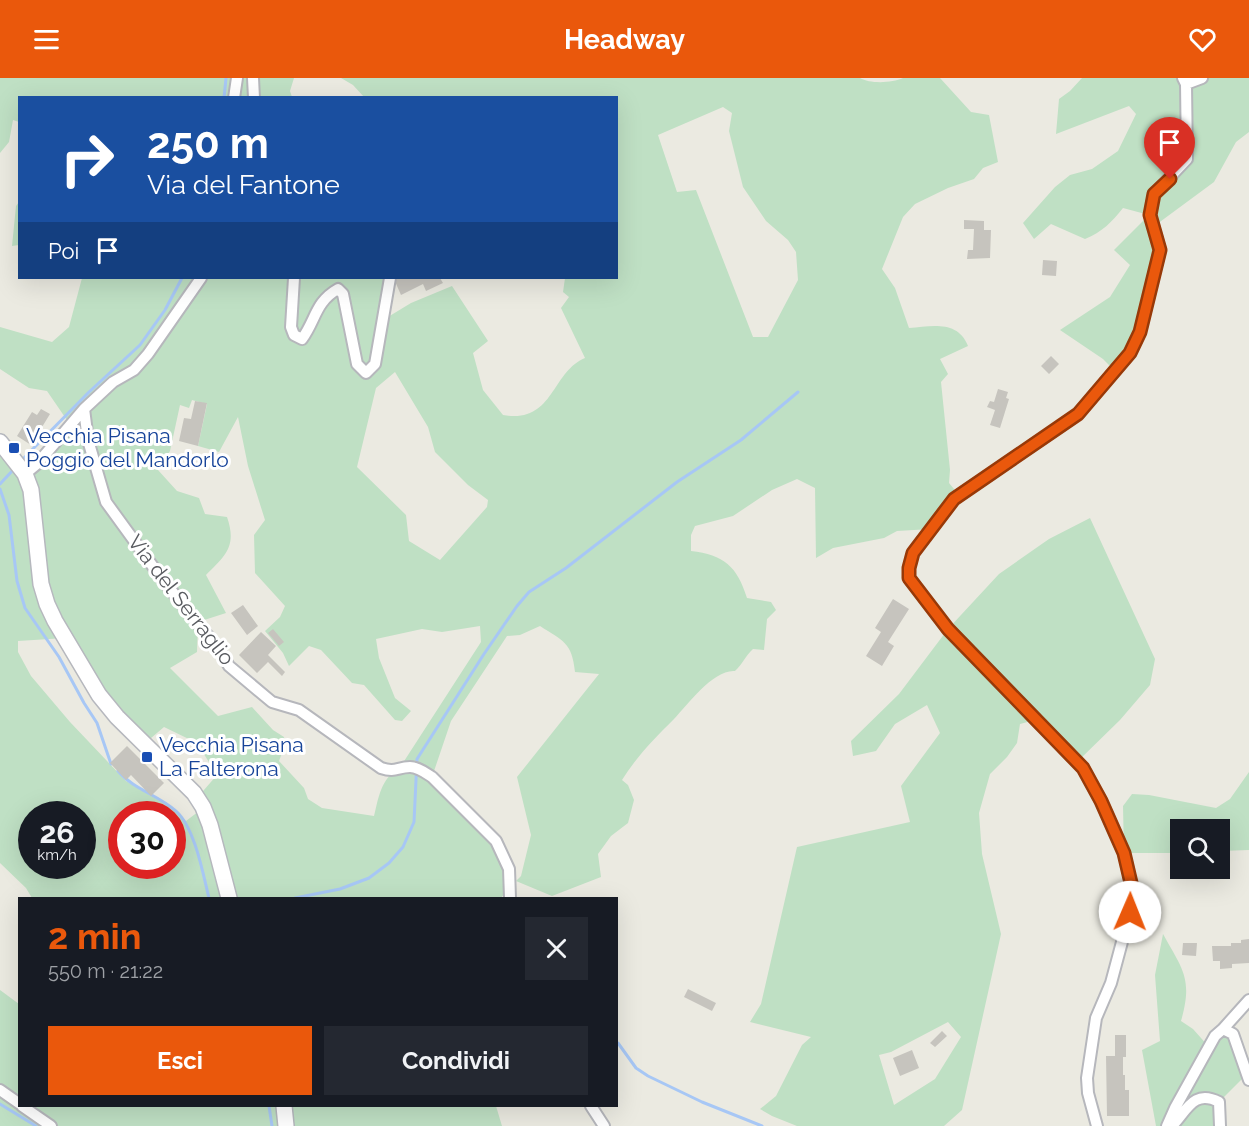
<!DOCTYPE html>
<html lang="it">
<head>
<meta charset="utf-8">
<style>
  :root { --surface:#171b24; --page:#242831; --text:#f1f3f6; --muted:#9ea1a6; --accent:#ea580c }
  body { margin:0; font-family:Raleway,sans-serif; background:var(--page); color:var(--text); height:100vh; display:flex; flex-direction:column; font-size:22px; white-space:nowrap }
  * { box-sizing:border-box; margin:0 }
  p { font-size:20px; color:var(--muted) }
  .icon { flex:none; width:33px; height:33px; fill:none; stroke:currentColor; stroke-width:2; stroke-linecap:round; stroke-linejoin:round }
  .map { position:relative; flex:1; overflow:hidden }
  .side { position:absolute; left:18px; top:819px; width:600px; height:210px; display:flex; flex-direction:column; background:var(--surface); border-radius:0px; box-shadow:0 6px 24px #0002 }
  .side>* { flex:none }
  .guide { position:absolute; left:18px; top:18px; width:600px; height:183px; border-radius:0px; box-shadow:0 6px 24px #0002; background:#1a4fa0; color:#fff; overflow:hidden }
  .controls { position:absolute; left:1170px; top:741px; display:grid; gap:12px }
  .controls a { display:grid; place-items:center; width:60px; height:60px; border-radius:0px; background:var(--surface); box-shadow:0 6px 24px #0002; font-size:30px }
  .speed { position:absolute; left:18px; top:723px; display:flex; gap:12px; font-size:30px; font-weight:700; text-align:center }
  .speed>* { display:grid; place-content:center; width:78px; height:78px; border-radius:50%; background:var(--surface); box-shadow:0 6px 24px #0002; line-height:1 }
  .speed small { font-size:15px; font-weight:400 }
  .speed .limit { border:9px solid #d22; background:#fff; color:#111 }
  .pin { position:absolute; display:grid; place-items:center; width:51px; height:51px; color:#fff; margin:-62px -26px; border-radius:50% 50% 50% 0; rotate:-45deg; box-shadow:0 0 6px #0007 }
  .pin .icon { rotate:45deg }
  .me { position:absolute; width:66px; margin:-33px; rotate:1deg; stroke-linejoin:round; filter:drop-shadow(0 0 4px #0008) }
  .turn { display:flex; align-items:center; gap:21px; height:126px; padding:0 30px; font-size:27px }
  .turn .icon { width:78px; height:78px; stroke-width:2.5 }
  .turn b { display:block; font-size:42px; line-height:51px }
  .then { display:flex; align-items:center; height:57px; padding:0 30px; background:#0003; gap:12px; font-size:22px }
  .round { display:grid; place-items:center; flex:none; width:63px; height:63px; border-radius:0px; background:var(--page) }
  .head { display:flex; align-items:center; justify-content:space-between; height:102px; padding:0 30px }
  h1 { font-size:36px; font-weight:700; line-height:45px; color:var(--accent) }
  .primary-button { display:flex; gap:12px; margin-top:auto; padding:12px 30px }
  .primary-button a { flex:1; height:69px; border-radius:0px; background:var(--accent); color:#fff; font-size:24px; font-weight:700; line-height:69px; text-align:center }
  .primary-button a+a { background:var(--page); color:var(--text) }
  header { display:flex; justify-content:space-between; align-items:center; height:78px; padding:0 30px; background:var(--accent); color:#fff; font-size:27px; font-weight:700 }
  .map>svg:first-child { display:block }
  .green { fill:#bfe0c4; fill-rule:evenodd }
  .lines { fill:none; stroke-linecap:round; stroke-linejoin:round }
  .stream { stroke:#a7c7f5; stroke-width:3 }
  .building { fill:#c6c4be }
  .minor-casing { stroke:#b6b7bc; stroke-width:14 }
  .secondary-casing { stroke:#b6b8be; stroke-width:18 }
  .minor { stroke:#fff; stroke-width:10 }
  .secondary { stroke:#fff; stroke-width:15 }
  .route-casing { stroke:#983908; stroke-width:15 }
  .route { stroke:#ea580c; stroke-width:10 }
  .transit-dot { fill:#1a4fb4; stroke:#fff; stroke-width:2 }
  .labels { text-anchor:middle; stroke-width:6; stroke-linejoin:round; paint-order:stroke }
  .transit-label { font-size:21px; fill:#164399; stroke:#fff; text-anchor:start }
  .street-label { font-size:21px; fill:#595b60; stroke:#fff }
</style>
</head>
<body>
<header><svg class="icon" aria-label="menu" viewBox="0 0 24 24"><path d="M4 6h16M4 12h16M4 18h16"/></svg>Headway<svg class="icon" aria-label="heart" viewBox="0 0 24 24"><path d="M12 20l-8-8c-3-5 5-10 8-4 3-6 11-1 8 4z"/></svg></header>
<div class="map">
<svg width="1249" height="1048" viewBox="0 0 1249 1048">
  <rect width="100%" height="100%" fill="#ebeae1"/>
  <path class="green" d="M0 0H294L290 13 292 19 20 20 19 44 13 42 9 64 0 75Z
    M341 0H860C870 6 892 5 903 0H940L971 34 989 37 998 84 983 90 974 101 948 110 915 126 903 139 882 191 895 210 909 250C932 248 958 242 968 268L940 281 948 296 941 304 950 392 949 405 959 417 931 451 897 453 884 460 833 470 816 480 815 410 797 401 772 412 733 438 695 448 691 457V473C724 477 737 488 747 520L771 524 776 532 767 541 764 572 753 571C745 578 743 586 735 593 714 591 688 626 674 641 655 660 637 678 622 702L628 707 634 722 628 745 611 758 598 776 601 799 552 818 516 803 521 798 531 757 517 699 599 596 575 594C572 564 563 563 540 548L520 557 507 558 451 643 432 699 496 763 510 808 501 820H32L26 810 0 785V364L25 396 71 348 47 313 29 310 0 291V249L52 264 69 249 82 200H396L394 201 383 242 411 225 452 208 488 263 473 275 483 312 503 337C554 346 551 294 585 280L561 230 569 219 563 214 565 200H616V20L364 19 353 7ZM723 29 732 35 729 53 743 109 766 143 788 162 796 174 798 202 768 259H753L696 112 677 114 658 57ZM395 294 428 349 435 374 468 407 488 422 487 429 440 482 409 463 406 437 357 389 376 310ZM192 322 207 326 198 368 219 374 238 339 248 388 265 442 254 457 255 495 285 528 280 539 265 553 283 575 289 588 309 568 321 572 352 605 364 607 395 642 402 643 411 633 395 620 379 580 376 561 422 551 442 554 480 548 481 564 399 691C381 699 378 722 374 738L322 730 308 721 304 710 279 683 285 667 284 659 273 652 252 629 218 638 170 590 197 574 198 544 226 535 206 497C226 477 237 468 227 439L205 436 199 420 177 413 158 392 170 373 180 327 189 330ZM65 560 144 666 164 649 197 665 217 697 197 720 203 730 186 743 175 732 126 703 70 644 31 598 18 574V563ZM32 736H82V788H32ZM122 736H172V788H122Z
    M1082 0H1249V54L1236 64 1214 104 1153 149 1160 172 1140 254 1114 292 1103 281 1060 252 1110 219 1130 187 1114 172 1149 137 1123 130C1112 144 1102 154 1085 161L1051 146 1034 161 1023 145 1055 109 1070 97 1092 91 1118 73 1136 36 1129 28 1056 56 1059 21 1070 13Z
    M19 124V167L12 168 16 128Z
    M1090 440 1155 581 1150 607 1120 642 1077 684 1035 642 1020 646 1017 665 1007 679 990 696 979 735 982 776 1001 856 962 1032 944 1048H797L772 1038 760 1031 776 1018 802 967 811 959 750 944 761 926 797 769 910 744 901 708 940 655 927 627 895 646 876 673 853 678 851 663 899 616 948 551 999 496 1049 461ZM948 944 961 959 935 1001 894 1027 879 977 891 974Z
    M1249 694V772L1220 773V752H1180V775H1124L1123 728 1132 716 1149 717 1216 730 1230 721Z
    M1163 856C1183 892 1193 901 1181 943L1193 951 1209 969 1215 958 1233 956 1247 996 1219 1024 1220 1048H1156L1142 972 1160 963 1155 897Z
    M0 912 19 926 20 1028H496L502 1048H0Z"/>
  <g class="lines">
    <path class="stream" d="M224 20 226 0
      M20 384 89 314 140 267 165 232 182 200
      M0 406 14 391
      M0 411 9 437 17 503 25 530 59 579 84 625 97 645 111 686
      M118 693C133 711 158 717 176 733 195 750 203 796 209 820
      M295 820 340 811 369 800 389 785 403 769 414 744 417 681 484 576 517 528 529 514 566 490 677 404 741 362 798 314
      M618 965 636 990 648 998 702 1024 762 1048
      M0 1026 36 1048
      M269 1028 272 1048"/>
  </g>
  <path class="building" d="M964 142 984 143V152H991L990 180 967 181 968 172H973L974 151H964Z
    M1043 182 1057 183 1056 198 1042 197Z
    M396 200H440L443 205 426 213 423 206 401 217 394 201Z
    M1051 278 1059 286 1049 296 1041 288Z
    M998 311 1008 314 1006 320 1009 321 1000 350 990 347 995 332 987 329 990 323 994 324Z
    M195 323 207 325 198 368 179 363 184 340 191 341Z
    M41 331 50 336 31 367 17 358 32 334 37 337Z
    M893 521 909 531 888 564 894 568 882 588 866 578 881 554 875 550Z
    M243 527 258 548 247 557 231 535Z
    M273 551 284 564 279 568 268 555Z
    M261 554 276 568 268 577 285 594 282 598 268 584 257 595 239 577Z
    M127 668 164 705 151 718 131 697 126 702 110 685Z
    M1249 861V885L1232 886V890L1220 891V883H1213L1212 868H1231V865H1241V862Z
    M1183 865H1197L1196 878 1182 877Z
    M688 911 716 925 712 933 684 919Z
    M942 953 947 958 935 969 930 965Z
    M1115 957H1126V979H1123V997H1125V1012H1129V1038H1107L1106 978H1115Z
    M912 972 919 990 900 998 893 980Z"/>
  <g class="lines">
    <g class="minor-casing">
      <path id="minor" d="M253 0 254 20
        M1186 6 1202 0
        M234 20 237 0
        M294 200 291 249 294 257 302 261C316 242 315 224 338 211L343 216 357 286 366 295 375 286 390 200
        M84 331 88 362 106 424 162 501 220 573 229 588 272 624 299 632 381 690C396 695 397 689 410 689 418 689 426 695 432 699L496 763 509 791 510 820
        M25 396 37 386 84 331 113 304 134 292 148 276 201 200
        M1223 951 1249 922
        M0 1012 20 1026
        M22 1028 51 1048
        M591 1028 604 1048
        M1097 1048 1088 1015 1087 1000 1096 940 1111 905 1130 834 1131 805 1124 775 1101 723 1083 690 948 551 909 500V490L913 475 954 421 1078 336 1130 275 1140 254 1160 172 1150 137 1154 116 1187 81 1186 6 1183 0
        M1167 1048 1175 1030 1215 958 1223 951 1233 956 1249 1002
        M1172 1048C1187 1032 1194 1011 1219 1024L1220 1048"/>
    </g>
    <g class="secondary-casing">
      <path id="secondary" d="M0 364 25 396 31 412 41 506 47 526 55 543 99 617 117 639 194 715 203 729 210 747 229 820
        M284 1028 286 1048"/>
    </g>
    <use href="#minor" class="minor"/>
    <use href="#secondary" class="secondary"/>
  </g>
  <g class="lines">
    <g class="route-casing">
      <path id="route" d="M1130 834 1131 805 1124 775 1101 723 1083 690 948 551 909 500V490L913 475 954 421 1078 336 1130 275 1140 254 1160 172 1150 137 1154 116 1170 101"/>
    </g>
    <use href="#route" class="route"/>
  </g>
  <g class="transit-dot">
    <rect x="8" y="364" width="12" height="12" rx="3"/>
    <rect x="141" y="673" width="12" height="12" rx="3"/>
  </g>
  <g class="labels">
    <g class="transit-label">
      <text x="26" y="365">Vecchia Pisana<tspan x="26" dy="24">Poggio del Mandorlo</tspan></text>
      <text x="159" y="674">Vecchia Pisana<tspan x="159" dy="24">La Falterona</tspan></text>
    </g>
    <g class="street-label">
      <text transform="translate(181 522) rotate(52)" y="7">Via del Serraglio</text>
    </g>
  </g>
</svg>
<div class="controls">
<a><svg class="icon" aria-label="search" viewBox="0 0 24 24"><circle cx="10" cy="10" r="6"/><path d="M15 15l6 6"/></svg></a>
</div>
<div class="speed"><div>26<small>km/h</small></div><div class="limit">30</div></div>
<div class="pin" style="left:1170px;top:101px;background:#d93025"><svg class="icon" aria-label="arrive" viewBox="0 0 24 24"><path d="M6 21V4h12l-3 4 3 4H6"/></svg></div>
<svg class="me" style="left:1130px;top:834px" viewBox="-20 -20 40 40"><circle r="19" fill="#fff"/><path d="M0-13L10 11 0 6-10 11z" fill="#ea580c"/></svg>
<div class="guide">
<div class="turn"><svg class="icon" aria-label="right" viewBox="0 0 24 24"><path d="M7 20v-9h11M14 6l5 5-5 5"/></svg><div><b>250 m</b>Via del Fantone</div></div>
<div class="then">Poi<svg class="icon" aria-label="arrive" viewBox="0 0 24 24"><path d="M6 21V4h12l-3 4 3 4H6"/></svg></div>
</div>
<section class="side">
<div class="head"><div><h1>2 min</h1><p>550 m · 21:22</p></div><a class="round"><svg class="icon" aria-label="close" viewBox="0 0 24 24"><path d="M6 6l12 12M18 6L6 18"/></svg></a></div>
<div class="primary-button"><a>Esci</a><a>Condividi</a></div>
</section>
</div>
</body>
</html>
